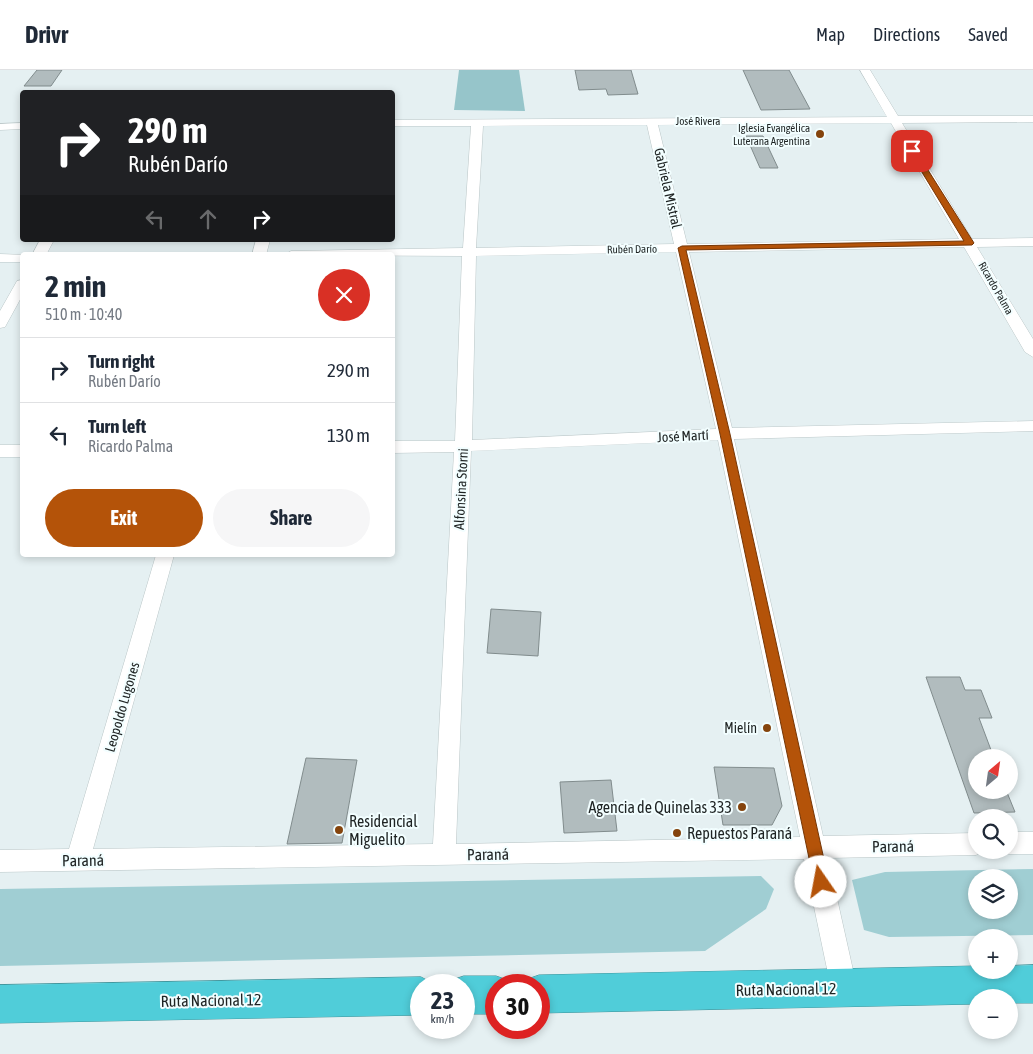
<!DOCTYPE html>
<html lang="en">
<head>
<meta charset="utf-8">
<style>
  :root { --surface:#fff; --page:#f6f6f7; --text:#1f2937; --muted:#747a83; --line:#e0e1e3; --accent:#b45309 }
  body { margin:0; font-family:"Asap Condensed",sans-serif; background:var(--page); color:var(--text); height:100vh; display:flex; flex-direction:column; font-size:19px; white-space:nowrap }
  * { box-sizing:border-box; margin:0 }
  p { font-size:16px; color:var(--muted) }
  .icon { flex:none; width:28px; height:28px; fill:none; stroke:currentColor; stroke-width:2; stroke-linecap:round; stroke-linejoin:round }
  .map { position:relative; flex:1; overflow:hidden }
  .sheet { position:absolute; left:20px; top:182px; width:375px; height:305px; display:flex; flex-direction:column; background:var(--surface); border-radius:5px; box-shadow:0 2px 8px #0003 }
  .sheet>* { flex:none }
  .top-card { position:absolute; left:20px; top:20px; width:375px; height:152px; border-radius:5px; box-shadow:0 2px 8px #0003; background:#202124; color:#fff; overflow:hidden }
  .needle { width:32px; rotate:29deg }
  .fabs { position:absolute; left:968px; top:679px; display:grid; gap:10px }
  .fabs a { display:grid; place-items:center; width:50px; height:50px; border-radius:50%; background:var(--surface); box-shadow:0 2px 8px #0003; font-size:25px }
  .speed { position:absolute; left:410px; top:904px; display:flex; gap:10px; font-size:25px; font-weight:700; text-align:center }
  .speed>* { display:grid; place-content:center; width:65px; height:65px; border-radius:50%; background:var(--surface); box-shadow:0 2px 8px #0003; line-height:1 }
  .speed small { font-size:12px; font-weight:400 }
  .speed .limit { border:8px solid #d22; background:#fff; color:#111 }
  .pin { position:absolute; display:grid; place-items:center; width:42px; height:42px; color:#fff; margin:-21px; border-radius:10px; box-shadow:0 2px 8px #0006 }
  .me { position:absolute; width:55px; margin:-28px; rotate:348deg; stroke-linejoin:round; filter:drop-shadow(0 0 4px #0008) }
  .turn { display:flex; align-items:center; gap:18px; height:105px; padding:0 25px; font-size:22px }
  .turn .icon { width:65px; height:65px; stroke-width:2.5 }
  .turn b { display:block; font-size:35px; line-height:42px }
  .lanes { display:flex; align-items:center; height:48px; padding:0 25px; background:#0003; justify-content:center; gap:25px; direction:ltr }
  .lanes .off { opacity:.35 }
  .round { display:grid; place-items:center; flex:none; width:52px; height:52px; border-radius:26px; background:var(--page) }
  .headline { display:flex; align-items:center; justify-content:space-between; height:85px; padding:0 25px }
  h1 { font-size:30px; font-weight:700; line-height:38px }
  .button { display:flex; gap:10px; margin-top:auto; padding:10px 25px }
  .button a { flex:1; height:58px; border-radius:30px; background:var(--accent); color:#fff; font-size:20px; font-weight:700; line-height:58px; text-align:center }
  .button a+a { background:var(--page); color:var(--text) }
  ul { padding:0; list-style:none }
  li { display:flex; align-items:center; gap:15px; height:65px; padding:0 25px; border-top:1px solid var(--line) }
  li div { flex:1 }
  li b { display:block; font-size:19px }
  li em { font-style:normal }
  header { display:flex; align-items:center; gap:30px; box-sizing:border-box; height:70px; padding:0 25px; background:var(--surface); border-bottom:1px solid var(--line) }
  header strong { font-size:24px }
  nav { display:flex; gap:28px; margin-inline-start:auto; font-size:18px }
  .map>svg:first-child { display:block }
  .green { fill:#a0ced3; fill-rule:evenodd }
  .forest { fill:#96c5ca }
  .building { fill:#b1bcbe; stroke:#818c8d }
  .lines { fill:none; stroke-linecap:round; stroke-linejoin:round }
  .street-casing { stroke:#bac6c7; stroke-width:1 }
  .highway-casing { stroke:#3e9299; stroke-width:1 }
  .street { fill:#fff; fill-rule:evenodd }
  .highway { fill:#50cdd9; fill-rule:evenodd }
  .route { fill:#b45309; stroke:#753606 }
  .poi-dot { fill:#85440d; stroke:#f2feff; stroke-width:2 }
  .labels { text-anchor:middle; stroke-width:4; stroke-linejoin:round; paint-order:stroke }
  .far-street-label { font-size:11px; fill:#1e2323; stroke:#f2feff }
  .far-poi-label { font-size:11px; fill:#1e2323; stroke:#f2feff; text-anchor:end }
  .street-label { font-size:14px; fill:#1e2323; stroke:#f2feff }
  .poi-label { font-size:14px; fill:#1e2323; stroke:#f2feff; text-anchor:end }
  .near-poi-label { font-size:16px; fill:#1e2323; stroke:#f2feff; text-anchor:start }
  .near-street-label { font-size:16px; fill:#1e2323; stroke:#f2feff }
</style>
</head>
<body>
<header>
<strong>Drivr</strong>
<nav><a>Map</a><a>Directions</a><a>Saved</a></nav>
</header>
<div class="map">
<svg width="1033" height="984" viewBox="0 0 1033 984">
  <rect width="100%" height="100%" fill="#e5f0f2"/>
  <path class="green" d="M1033 799V865L889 867 864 860 852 810 885 802ZM976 808H1009V840H976Z
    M761 806 774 819 766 839 705 881 0 896V819Z"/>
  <path class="forest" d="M459 0H519L525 41 454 40Z"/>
  <path class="building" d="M37 0H62L51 16H24Z
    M575 0H631L638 24 608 25 606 19 579 20Z
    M743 0H789L810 39 761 40Z
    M746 66H763L778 98H760Z
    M491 539 541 542 538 586 487 583Z
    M926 607H960L965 620H981L992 648H979L994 688H976V720H1006L1015 742 974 743Z
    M306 688 357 690 342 773 287 774Z
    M714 697 774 698 782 736 772 755H723Z
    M611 710 617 761 564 763 560 712Z"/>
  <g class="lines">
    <g class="street-casing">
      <path id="street" d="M860 0H870L898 46H1033V52L902 53 972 169 1033 168V176L977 177 1033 269V287L1025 282 964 177 689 182 732 358 1033 351V361L734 369 823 766 976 763V780H985L976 785 828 788 857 918 853 927 844 931 835 927 831 918 804 789 0 802V780L69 779 156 485H174L93 779 433 774 454 382 392 383V371H455L462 186 284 185 291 181 463 178 471 56H392V50L887 47ZM891 53 959 169 687 174 658 55ZM647 55 674 174 476 178 483 56ZM676 182 716 359 472 370 476 186ZM718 370 800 767 456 774 471 381Z
        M22 53V59L0 60V54Z
        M40 170H54L46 185H32Z
        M256 170H270L266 185H252Z
        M0 184 26 185H22V192H0Z
        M22 210V226L5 257 0 258V241L17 211Z
        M0 375H22V387H0Z
        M1009 762H1033V784H1009L1001 781 1009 780Z"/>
    </g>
    <g class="highway-casing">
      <path id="highway" d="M1033 895V933H1009V928H976V934L539 943V915H524L525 910 539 905 976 896V900H1009V896Z
        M464 906H496L510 911 511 915H496V944H464V915H449L450 911Z
        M421 907 436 915H421V945L0 953V915Z"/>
    </g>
    <use href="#street" class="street"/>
    <use href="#highway" class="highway"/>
  </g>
  <path class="route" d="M912 79 916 81 974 173 972 175 686 180 730 364 829 812 826 817 821 819 816 817 814 812 720 364 678 178 682 176 964 171 909 81Z"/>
  <g class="poi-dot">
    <circle cx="820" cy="64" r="5"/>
    <circle cx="767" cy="658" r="5"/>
    <circle cx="742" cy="737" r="5"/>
    <circle cx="339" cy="760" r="5"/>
    <circle cx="677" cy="763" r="5"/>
  </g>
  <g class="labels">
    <g class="far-street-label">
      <text x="698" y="55">José Rivera</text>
      <text transform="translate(632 179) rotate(-1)" y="4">Rubén Darío</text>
      <text transform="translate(996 218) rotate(60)" y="4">Ricardo Palma</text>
    </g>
    <g class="far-poi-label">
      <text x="810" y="62">Iglesia Evangélica<tspan x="810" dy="13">Luterana Argentina</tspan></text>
    </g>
    <g class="street-label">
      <text transform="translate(668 118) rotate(77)" y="5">Gabriela Mistral</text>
      <text transform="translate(683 366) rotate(-3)" y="5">José Martí</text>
      <text transform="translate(461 419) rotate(-87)" y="5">Alfonsina Storni</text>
      <text transform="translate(122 637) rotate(-74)" y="5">Leopoldo Lugones</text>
    </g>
    <g class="poi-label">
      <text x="757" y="663">Mielín</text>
    </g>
    <g class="near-poi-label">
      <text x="732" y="743" text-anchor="end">Agencia de Quinelas 333</text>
      <text x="349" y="757">Residencial<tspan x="349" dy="18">Miguelito</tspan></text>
      <text x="687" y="769">Repuestos Paraná</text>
    </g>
    <g class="near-street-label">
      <text transform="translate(893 776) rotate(-1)" y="6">Paraná</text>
      <text transform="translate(488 784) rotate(-1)" y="6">Paraná</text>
      <text transform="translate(83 790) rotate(-1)" y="6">Paraná</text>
      <text transform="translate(786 919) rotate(-1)" y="6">Ruta Nacional 12</text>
      <text transform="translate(211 930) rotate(-1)" y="6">Ruta Nacional 12</text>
    </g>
  </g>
</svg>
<div class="fabs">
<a><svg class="needle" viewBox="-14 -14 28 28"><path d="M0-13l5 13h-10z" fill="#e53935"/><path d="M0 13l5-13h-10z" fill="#747a83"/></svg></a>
<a><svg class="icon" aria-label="search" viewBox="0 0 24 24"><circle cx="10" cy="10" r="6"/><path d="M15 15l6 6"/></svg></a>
<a><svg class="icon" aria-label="layers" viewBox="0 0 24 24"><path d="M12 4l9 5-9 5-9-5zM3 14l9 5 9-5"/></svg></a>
<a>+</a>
<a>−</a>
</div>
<div class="speed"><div>23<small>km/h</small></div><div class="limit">30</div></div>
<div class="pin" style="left:912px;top:81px;background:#d93025"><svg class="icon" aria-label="arrive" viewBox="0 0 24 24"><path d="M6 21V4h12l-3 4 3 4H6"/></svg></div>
<svg class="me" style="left:821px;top:812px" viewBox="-20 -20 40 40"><circle r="19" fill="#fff"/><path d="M0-13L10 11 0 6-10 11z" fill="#b45309"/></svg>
<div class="top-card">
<div class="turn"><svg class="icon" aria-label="right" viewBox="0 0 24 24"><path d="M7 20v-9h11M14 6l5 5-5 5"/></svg><div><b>290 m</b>Rubén Darío</div></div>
<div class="lanes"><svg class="icon off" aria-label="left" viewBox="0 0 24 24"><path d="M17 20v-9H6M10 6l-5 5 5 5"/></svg><svg class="icon off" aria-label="ahead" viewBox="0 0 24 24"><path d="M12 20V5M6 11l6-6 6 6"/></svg><svg class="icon" aria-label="right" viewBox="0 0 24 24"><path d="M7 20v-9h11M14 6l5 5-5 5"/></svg></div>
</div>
<section class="sheet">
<div class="headline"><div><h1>2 min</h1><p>510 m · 10:40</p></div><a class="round" style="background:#d93025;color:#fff"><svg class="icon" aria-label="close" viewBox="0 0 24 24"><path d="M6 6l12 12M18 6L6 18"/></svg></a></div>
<ul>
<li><svg class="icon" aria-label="right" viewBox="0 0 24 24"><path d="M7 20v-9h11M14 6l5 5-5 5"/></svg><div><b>Turn right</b><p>Rubén Darío</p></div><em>290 m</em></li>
<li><svg class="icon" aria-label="left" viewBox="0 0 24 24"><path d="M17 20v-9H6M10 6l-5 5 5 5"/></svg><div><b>Turn left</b><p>Ricardo Palma</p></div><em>130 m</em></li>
</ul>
<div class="button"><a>Exit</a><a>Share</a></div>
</section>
</div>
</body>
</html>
